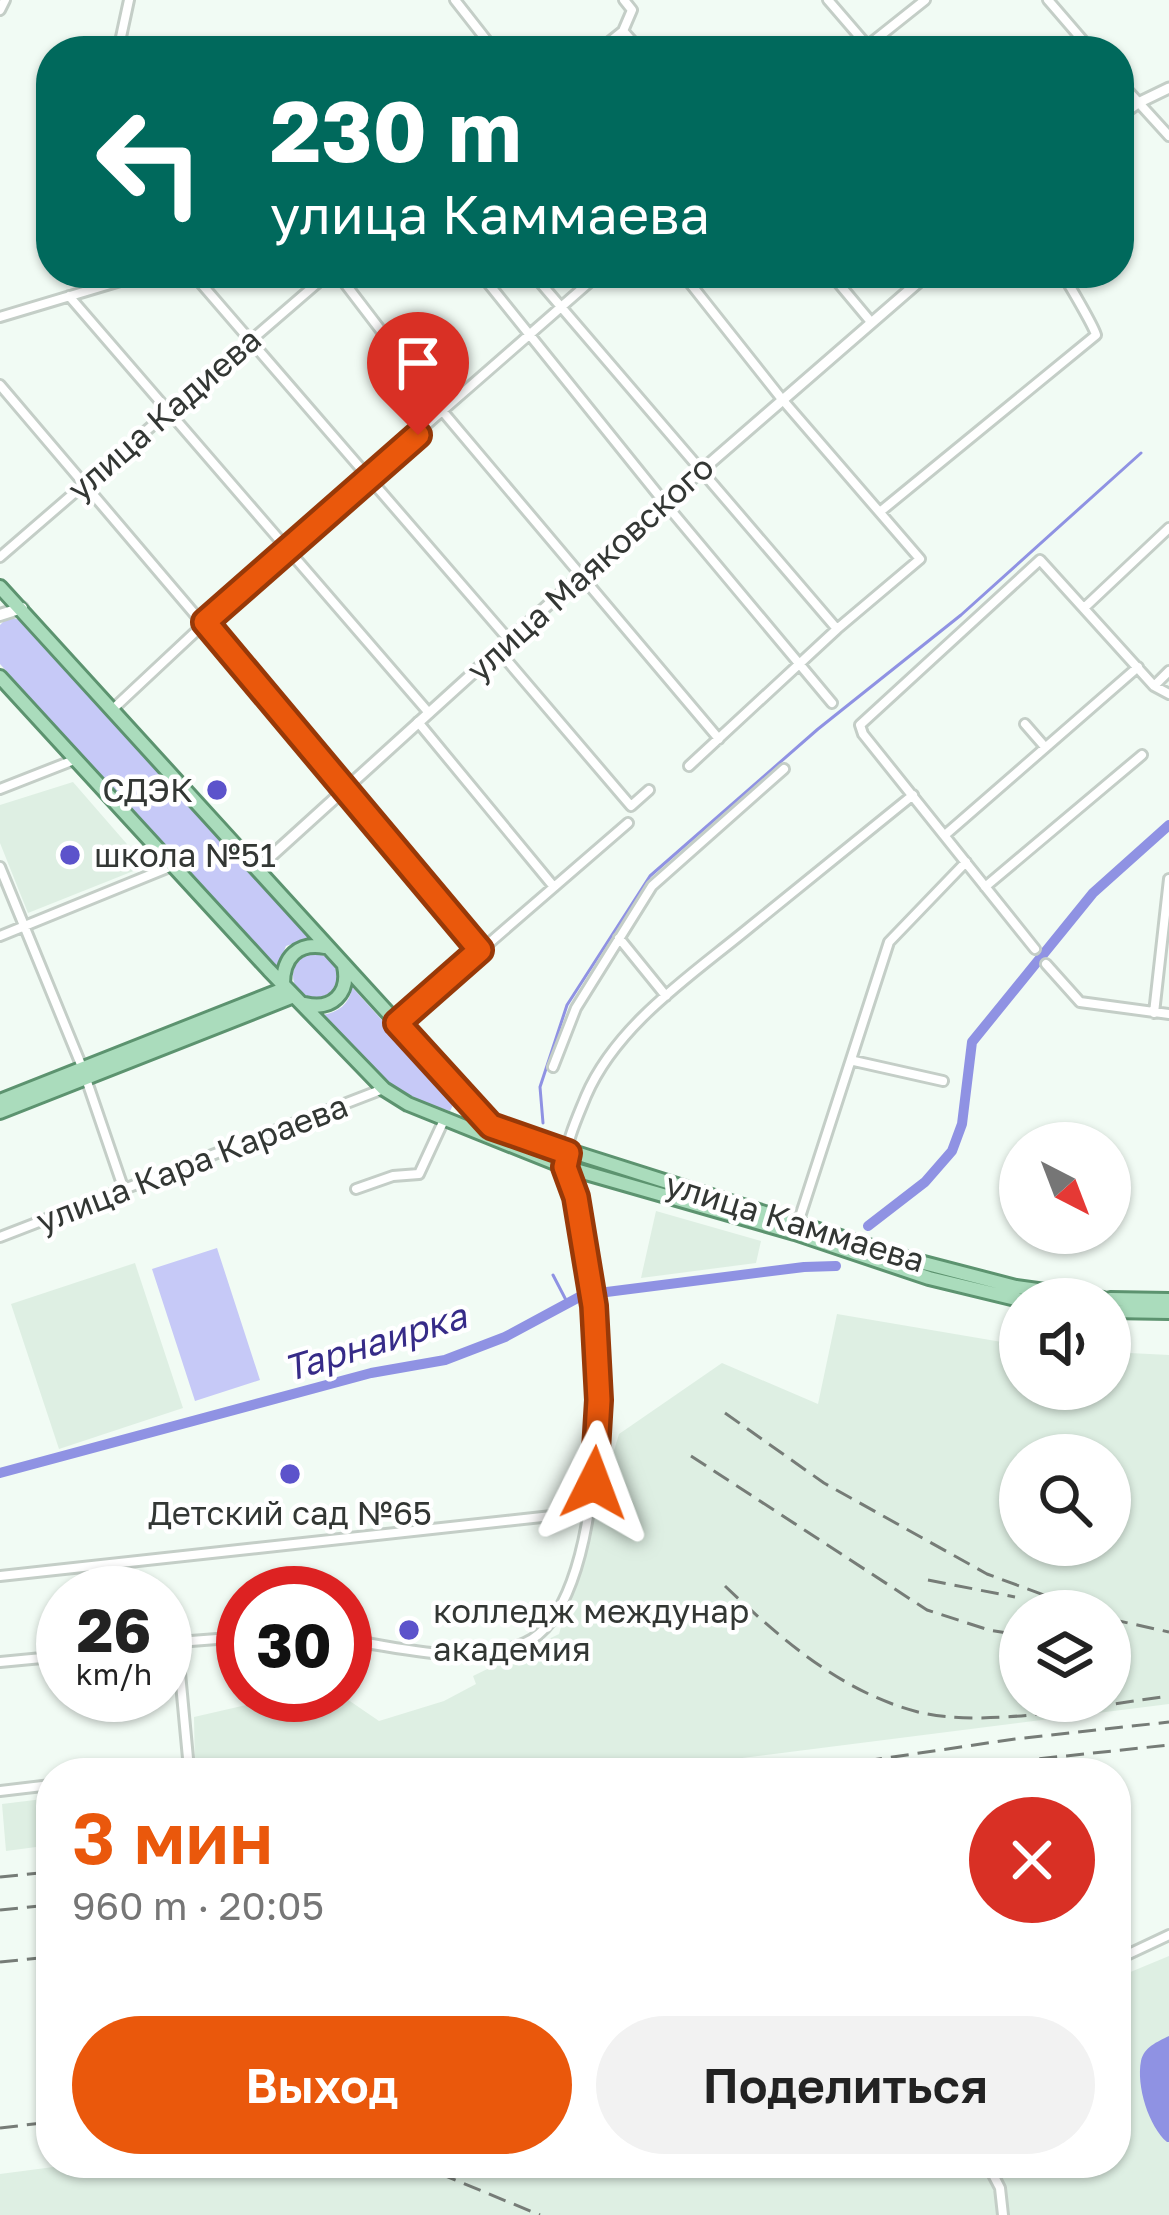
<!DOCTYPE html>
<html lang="ru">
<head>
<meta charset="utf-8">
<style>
  :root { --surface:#fff; --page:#f2f2f2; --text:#222; --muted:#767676; --accent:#ea580c }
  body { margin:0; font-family:"Golos Text",sans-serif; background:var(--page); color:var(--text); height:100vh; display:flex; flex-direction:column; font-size:45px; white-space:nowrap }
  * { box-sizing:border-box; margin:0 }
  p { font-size:39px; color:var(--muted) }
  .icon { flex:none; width:66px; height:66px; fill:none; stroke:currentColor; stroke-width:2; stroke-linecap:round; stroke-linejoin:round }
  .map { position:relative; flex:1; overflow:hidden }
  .panel { position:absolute; left:36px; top:1758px; width:1095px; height:420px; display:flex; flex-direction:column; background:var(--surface); border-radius:48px; box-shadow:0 3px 9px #0004 }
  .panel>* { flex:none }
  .top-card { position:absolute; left:36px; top:36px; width:1098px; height:252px; border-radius:48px; box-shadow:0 3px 9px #0004; background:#00695c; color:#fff; overflow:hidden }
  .needle { width:78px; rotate:138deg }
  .buttons { position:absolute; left:999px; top:1122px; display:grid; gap:24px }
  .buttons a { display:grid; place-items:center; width:132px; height:132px; border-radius:50%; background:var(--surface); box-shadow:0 3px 9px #0004; font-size:60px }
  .speed { position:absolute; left:36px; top:1566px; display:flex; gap:24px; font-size:60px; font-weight:700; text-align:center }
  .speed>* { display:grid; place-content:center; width:156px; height:156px; border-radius:50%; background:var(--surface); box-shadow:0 3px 9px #0004; line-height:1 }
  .speed small { font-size:30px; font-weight:400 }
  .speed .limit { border:18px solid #d22; background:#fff; color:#111 }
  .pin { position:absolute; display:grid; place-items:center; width:102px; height:102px; color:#fff; margin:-123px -51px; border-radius:50% 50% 50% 0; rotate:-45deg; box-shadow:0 0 12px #0007 }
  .pin .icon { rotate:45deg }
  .me { position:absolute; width:132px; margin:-66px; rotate:3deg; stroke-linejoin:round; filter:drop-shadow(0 0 9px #0008) }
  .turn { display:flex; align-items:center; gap:42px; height:252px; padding:0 36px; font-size:54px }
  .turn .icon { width:156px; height:156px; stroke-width:2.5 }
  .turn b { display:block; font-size:84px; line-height:102px }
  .round { display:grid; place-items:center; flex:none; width:126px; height:126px; border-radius:63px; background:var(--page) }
  .overview { display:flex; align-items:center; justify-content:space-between; height:204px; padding:0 36px }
  h1 { font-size:72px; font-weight:600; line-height:90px; color:var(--accent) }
  .primary-button { display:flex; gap:24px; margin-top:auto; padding:24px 36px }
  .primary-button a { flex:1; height:138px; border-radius:72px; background:var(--accent); color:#fff; font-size:48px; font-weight:600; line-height:138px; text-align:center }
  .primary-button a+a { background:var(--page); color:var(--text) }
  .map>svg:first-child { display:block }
  .built { fill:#deefe3; fill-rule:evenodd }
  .green { fill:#c6c9f7 }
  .water { fill:#8f92e3 }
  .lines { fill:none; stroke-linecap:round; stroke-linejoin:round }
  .stream { stroke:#8f92e3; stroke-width:3 }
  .canal { stroke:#8f92e3; stroke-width:10 }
  .minor-casing { stroke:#c4cec7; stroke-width:14 }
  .tertiary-casing { stroke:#c4cec7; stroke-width:15 }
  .secondary-casing { stroke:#c4cec7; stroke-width:16 }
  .primary-casing { stroke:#5c936f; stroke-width:18 }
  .minor { stroke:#fff; stroke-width:8 }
  .tertiary { stroke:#fff; stroke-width:9 }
  .secondary { stroke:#fff; stroke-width:10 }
  .primary { stroke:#aadcbc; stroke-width:12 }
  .rail { stroke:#767c77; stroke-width:3; stroke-dasharray:18 9; stroke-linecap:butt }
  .route-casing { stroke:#983908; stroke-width:30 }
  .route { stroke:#ea580c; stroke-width:21 }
  .poi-dot { fill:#5c53cb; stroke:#fff; stroke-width:4.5 }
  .labels { text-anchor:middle; stroke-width:9; stroke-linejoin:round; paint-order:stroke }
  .street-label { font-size:33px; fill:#333734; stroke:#fff }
  .poi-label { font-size:33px; fill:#333734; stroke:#fff; text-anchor:start }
  .water-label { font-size:36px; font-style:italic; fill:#362b88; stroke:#fff }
</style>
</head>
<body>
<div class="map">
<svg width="1169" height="2215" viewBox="0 0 1169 2215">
  <rect width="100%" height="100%" fill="#f1fbf4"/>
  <path class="built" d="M73 782 146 866 28 913 0 843V805Z
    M656 1211 761 1241 756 1263 641 1278Z
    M135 1263 183 1408 59 1449 11 1304Z
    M837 1314 1020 1345V1389H1110V1352L1169 1355V1704L624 1773H195L194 1717 290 1695H341L379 1721 444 1701 476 1684 473 1676 559 1634 619 1434 722 1363 818 1404ZM1020 1455H1110V1545H1020ZM1020 1611H1110V1701H1020Z
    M51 1798V1845L6 1851 2 1804Z
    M1169 1956V2215H0V2174L84 2163H1116V1978Z"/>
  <path class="green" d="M8 617 21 620 310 938 286 946 276 970 0 664V625Z
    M293 976a22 22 0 1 1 44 0a22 22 0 1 1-44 0Z
    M352 987 455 1101 450 1111C384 1091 367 1063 321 1015 338 1013 350 1004 352 987Z
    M217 1248 260 1380 195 1401 152 1269Z"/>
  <path class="water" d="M1169 2036V2142H1167C1149 2127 1136 2086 1141 2061 1144 2047 1157 2042 1169 2036Z"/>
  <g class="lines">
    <path class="stream" d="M543 1123 540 1087 567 1005 650 876 818 729 961 615 1141 453
      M553 1275 567 1302"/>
    <path class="canal" d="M868 1226 925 1182 952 1151 962 1124 972 1042 1093 893 1169 825
      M0 1473 371 1373 445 1360 505 1337 583 1295 804 1267 836 1266"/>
    <g class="minor-casing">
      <path id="minor" d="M455 0 495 51
        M624 0 632 10 623 31 641 51
        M828 0 872 51
        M1048 0 1092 51
        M0 10 5 0
        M118 51 129 0
        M598 51 623 31
        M861 51 925 0
        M1119 81 1169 136
        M192 273 509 640
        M337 273 444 413 719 739
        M480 273 664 502 832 703
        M532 273 837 629
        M682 273 781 398 920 559 837 629 689 766
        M830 273 871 322
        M69 296 429 713
        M0 317 147 273
        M0 385 480 950
        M881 511 1096 335C1094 327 1067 280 1061 273
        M0 557 329 273
        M1084 608 1169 528
        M498 650 631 806 649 790
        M1154 686 1169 671
        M113 709 285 548 600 273
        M418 722 554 887
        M1025 724 1045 747
        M0 789 74 760
        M945 835 1138 667
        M0 867 82 1067 124 1190
        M985 887 1142 755
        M0 936 172 866
        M619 938 666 996
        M1035 949 863 734 860 725 1040 560 1154 686 1169 694
        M1046 964 1080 1002 1169 1014
        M1154 1013 1169 879
        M398 1022 628 823
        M854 1061 943 1081
        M553 1067 576 1008 652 886 784 769
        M356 1189 393 1176 419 1174 444 1120
        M798 1223 889 942 966 862
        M0 1237 383 1089
        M0 1576 588 1512
        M345 1640C403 1647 468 1668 525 1643 607 1606 603 1358 591 1281 586 1254 583 1226 577 1200 574 1189 565 1176 565 1166 565 1143 578 1116 586 1096 617 1024 692 975 750 927 804 883 859 839 913 795
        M165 1643 243 1637
        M0 1662 63 1656
        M154 1773 189 1769 177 1641
        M0 1791 51 1785
        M1116 1960 1169 1935
        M987 2163 1000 2188 1003 2215"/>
    </g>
    <g class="tertiary-casing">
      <path id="tertiary" d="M1119 117 1138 103 1169 88
        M257 869 580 576 929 273"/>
    </g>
    <g class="secondary-casing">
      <path id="secondary" d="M0 615 22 608"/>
    </g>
    <g class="primary-casing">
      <path id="primary" d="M0 587 491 1126 916 1261 1016 1287 1103 1299
        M0 677 269 970 384 1089 408 1104 565 1167 795 1233 929 1278 1020 1300
        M283 984C283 957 298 942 325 947
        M305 1004C332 1011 350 993 344 966
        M0 1101 286 988
        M0 1112 294 996
        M1110 1299 1169 1300
        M1110 1311 1169 1312"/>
    </g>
    <use href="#minor" class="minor"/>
    <use href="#tertiary" class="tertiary"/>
    <use href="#secondary" class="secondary"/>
    <use href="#primary" class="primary"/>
    <path class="rail" d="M725 1413 824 1483 987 1574 1087 1611
      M691 1456 927 1610 989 1630 1020 1635
      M928 1580 1015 1597
      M725 1586C781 1639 841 1692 918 1712 987 1729 1098 1705 1169 1696
      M1110 1619 1169 1632
      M784 1773 1015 1739 1169 1722
      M905 1773 1169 1745
      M0 1877 51 1872
      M0 1910 51 1905
      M0 1962 51 1957
      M0 2128 51 2122
      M414 2163 540 2215"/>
  </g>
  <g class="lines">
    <g class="route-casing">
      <path id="route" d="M418 435 205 622 480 950 397 1023 491 1126 568 1153 565 1167 576 1197 594 1306 599 1400 594 1483"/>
    </g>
    <use href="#route" class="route"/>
  </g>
  <g class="poi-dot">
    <circle cx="217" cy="790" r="12"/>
    <circle cx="70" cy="855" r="12"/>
    <circle cx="290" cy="1474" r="12"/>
    <circle cx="409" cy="1630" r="12"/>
  </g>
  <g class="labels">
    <g class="street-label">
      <text transform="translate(164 414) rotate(-41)" y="12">улица Кадиева</text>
      <text transform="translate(590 568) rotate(-42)" y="12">улица Маяковского</text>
      <text transform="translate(192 1163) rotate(-21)" y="12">улица Кара Караева</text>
      <text transform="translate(795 1222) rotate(17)" y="12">улица Каммаева</text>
    </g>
    <g class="poi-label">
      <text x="193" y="802" text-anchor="end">СДЭК</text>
      <text x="94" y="867">школа №51</text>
      <text x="290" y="1525" text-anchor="middle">Детский сад №65</text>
      <text x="433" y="1623">колледж междунар<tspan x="433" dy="38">академия</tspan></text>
    </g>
    <g class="water-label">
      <text transform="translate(375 1342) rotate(-17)" y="13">Тарнаирка</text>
    </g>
  </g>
</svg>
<div class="buttons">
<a><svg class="needle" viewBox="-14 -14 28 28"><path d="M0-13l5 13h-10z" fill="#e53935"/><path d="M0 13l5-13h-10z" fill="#767676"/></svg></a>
<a><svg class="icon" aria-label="sound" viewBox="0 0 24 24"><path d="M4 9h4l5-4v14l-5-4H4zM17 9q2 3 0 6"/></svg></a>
<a><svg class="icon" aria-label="search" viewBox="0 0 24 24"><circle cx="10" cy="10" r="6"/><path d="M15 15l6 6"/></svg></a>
<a><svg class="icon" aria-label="layers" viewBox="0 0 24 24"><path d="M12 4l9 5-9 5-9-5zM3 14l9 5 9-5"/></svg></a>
</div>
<div class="speed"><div>26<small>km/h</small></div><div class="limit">30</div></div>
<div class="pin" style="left:418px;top:435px;background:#d93025"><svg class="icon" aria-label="arrive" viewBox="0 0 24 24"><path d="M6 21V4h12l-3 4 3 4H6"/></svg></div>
<svg class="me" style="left:594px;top:1483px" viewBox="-20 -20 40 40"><path d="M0-17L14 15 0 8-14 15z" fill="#ea580c" stroke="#fff" stroke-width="4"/></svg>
<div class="top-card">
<div class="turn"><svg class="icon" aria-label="left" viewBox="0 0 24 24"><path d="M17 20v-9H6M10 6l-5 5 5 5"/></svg><div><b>230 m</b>улица Каммаева</div></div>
</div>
<section class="panel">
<div class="overview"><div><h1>3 мин</h1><p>960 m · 20:05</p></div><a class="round" style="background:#d93025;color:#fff"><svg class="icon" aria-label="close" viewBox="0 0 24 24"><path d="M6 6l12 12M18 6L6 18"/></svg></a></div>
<div class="primary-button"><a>Выход</a><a>Поделиться</a></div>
</section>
</div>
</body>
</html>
